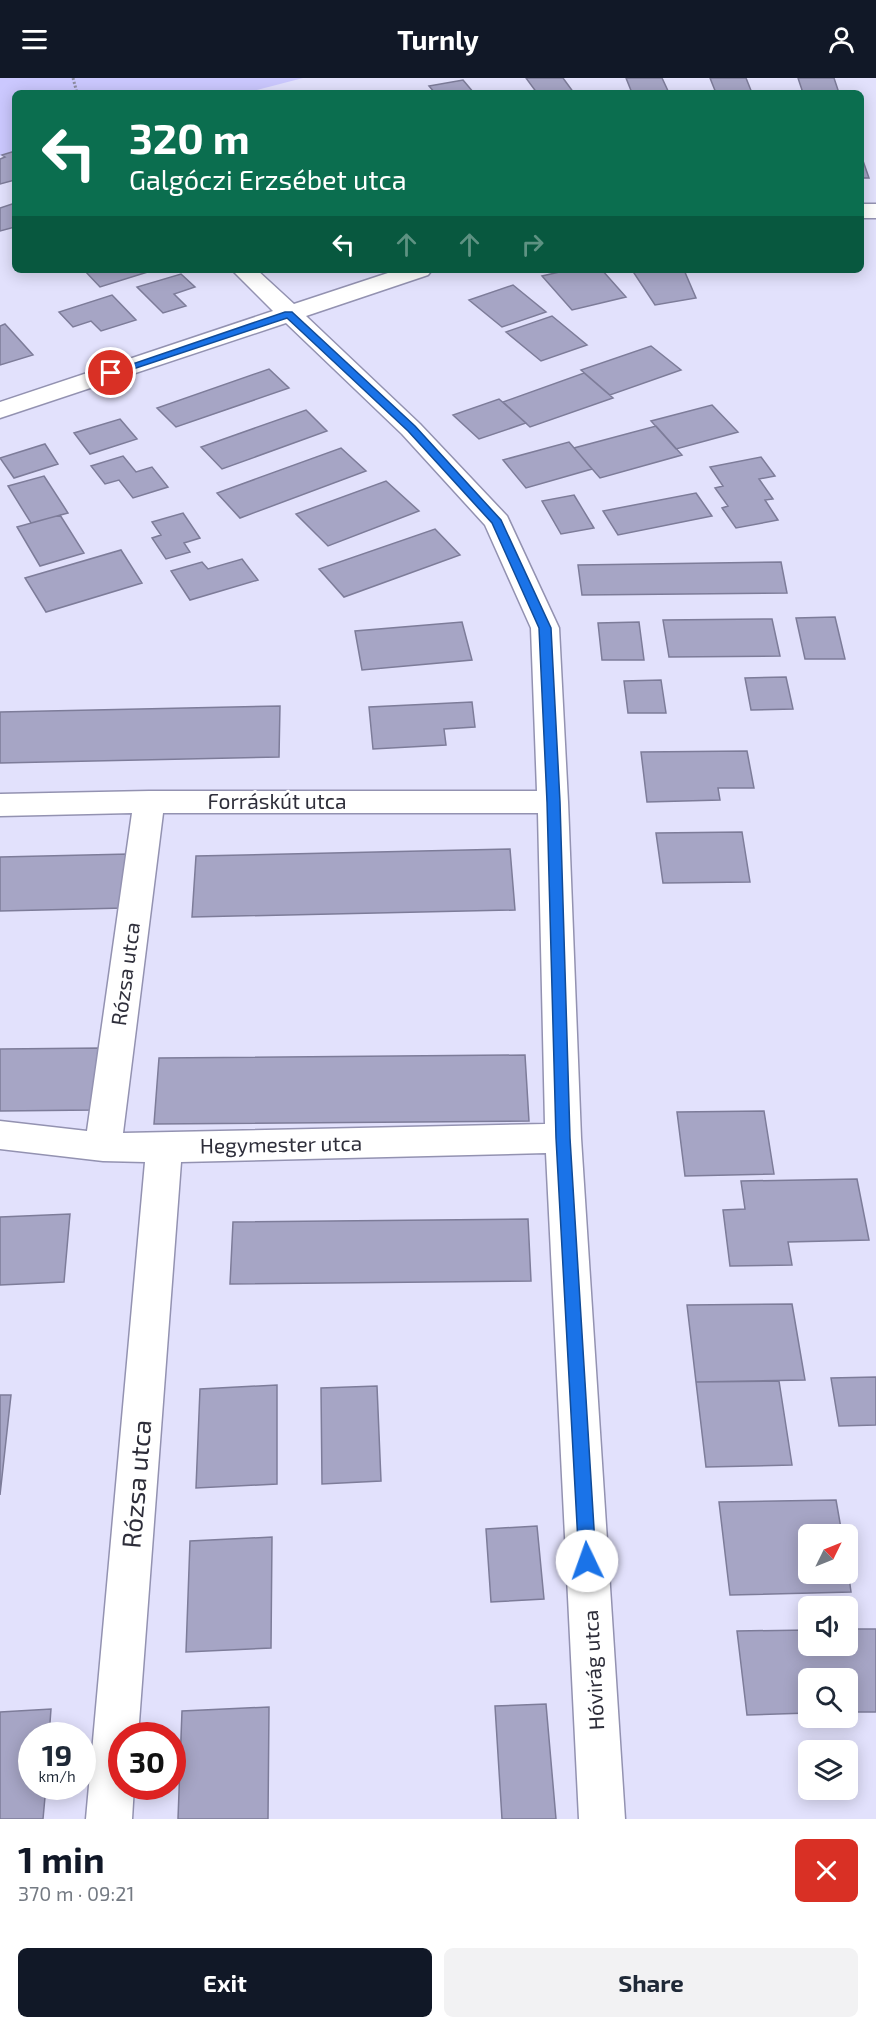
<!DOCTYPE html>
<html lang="en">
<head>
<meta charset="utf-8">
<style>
  :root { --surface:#fff; --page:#f2f2f3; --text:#1f2937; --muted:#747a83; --accent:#111827 }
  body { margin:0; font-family:"Exo 2",sans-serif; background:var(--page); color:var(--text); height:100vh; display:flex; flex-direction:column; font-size:22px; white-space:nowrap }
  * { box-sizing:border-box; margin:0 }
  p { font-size:20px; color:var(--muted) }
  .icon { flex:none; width:33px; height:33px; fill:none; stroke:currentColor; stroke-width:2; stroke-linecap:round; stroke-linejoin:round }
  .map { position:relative; height:1741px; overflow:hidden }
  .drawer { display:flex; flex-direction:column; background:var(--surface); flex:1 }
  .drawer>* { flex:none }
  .guide { position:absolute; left:12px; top:12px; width:852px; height:183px; border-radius:9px; box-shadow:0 3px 15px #0003; background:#0b6e4f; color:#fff; overflow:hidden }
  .needle { width:39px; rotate:47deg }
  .fabs { position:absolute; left:798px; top:1446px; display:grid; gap:12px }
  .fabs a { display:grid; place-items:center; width:60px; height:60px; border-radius:9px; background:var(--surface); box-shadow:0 3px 15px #0003; font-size:30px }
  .speed { position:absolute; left:18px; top:1644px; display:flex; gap:12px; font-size:30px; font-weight:700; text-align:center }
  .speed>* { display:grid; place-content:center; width:78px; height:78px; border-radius:50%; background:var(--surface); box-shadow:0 3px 15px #0003; line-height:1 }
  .speed small { font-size:15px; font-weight:400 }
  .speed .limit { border:9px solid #d22; background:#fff; color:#111 }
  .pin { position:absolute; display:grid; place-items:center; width:51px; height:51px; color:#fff; margin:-26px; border:3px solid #fff; border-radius:50%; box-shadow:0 2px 6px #0007 }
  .me { position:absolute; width:66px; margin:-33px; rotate:357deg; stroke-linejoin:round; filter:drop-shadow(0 0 4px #0008) }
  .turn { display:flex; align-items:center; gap:21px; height:126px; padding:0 18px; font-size:27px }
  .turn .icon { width:78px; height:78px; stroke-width:2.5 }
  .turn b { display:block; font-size:42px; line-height:51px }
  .lanes { display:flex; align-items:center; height:57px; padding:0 18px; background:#0003; justify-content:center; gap:30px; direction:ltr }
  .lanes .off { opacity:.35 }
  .round { display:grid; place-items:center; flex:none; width:63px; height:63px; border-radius:9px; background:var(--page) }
  .head { display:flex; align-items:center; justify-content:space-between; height:102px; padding:0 18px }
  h1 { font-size:36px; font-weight:700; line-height:45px; color:var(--accent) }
  .button { display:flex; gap:12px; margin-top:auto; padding:12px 18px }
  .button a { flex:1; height:69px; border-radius:9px; background:var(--accent); color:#fff; font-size:24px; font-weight:700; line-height:69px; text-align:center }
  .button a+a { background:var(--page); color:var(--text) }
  header { display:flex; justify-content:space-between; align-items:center; height:78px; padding:0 18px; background:var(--accent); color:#fff; font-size:27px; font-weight:700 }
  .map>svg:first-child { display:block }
  .green { fill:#cbc8fe }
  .building { fill:#a6a5c5; stroke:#7d7c99; stroke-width:1.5 }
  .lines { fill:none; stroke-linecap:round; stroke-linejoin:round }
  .minor-casing { stroke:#9392b1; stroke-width:3 }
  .path { stroke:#8e8da1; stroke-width:3; stroke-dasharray:2 2; stroke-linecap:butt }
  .minor { fill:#fff; fill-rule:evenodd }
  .route { fill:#1a73e8; stroke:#114b97; stroke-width:1.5 }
  .labels { text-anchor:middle; stroke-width:5; stroke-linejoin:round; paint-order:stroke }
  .street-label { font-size:21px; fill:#2e2e3a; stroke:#fff }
  .near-street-label { font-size:26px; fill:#2e2e3a; stroke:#fff }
</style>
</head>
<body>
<header><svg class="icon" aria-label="menu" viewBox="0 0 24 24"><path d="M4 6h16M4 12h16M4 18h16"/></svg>Turnly<svg class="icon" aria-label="person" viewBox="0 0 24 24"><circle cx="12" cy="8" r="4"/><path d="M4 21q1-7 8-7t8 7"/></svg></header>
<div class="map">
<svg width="876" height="1741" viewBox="0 0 876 1741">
  <rect width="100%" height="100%" fill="#e2e1fc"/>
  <path class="green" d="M0 0H303L245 15H15V74L0 78Z"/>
  <path class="building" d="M526 0H563L574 15H537Z
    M626 0H662L669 15H632Z
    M710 0H746L752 15H716Z
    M798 0H834L839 15H803Z
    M463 2 474 15H435L429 8Z
    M15 73V102L0 106V81L5 79 2 77Z
    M861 77 869 100H861Z
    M15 125V149L0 153V130Z
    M84 192H154L100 209Z
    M568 192H602L626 219 572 232 542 198Z
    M632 192H684L696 220 655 227Z
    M181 196 195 209 174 216 186 228 163 235 137 209Z
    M513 207 546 234 502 249 469 222Z
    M112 217 136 242 101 253 91 243 73 249 59 234Z
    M552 238 587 267 541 283 506 254Z
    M5 246 33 277 0 287V248Z
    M651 268 681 292 610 317 581 292Z
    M269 291 289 310 176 349 157 330Z
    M584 295 613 320 530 349 503 324Z
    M499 321 526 345 479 361 453 337Z
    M712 327 738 354 676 371 651 343Z
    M306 332 327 353 222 391 201 369Z
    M120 341 137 361 90 376 74 355Z
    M656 348 682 377 600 400 574 370Z
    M569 364 592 391 526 410 503 382Z
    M45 366 58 386 14 400 0 380Z
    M341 370 366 393 240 440 217 415Z
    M123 378 136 394 152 389 168 409 133 420 119 402 105 406 91 388Z
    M761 379 775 398 759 401 773 421 765 422 778 442 736 450 722 430 728 428 715 410 723 408 710 389Z
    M44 398 68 435 31 445 8 408Z
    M386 403 419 433 328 468 296 436Z
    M696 415 712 438 618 457 603 433Z
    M574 417 594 450 561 456 542 423Z
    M183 435 200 460 184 465 190 474 166 481 152 460 161 457 152 444Z
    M60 437 84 475 40 488 17 449Z
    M435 451 460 477 344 519 319 491Z
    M121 472 142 505 46 534 25 500Z
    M242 481 258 502 190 522 171 493 202 484 208 491Z
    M781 484 787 515 582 517 578 487Z
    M835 539 845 581H805L796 540Z
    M772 541 780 578 669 579 663 542Z
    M462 544 472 582 362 592 355 553Z
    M639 544 644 582H602L598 545Z
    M786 599 793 631 751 632 745 600Z
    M661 602 666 635H628L624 603Z
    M472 624 475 649 444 651 446 667 373 671 369 629Z
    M280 628 279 679 0 685V634Z
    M747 673 754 710H718L720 722 647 724 641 674Z
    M742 754 750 804 663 805 656 755Z
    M510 771 515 832 192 839 196 778Z
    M129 776 124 830 0 833V779Z
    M102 970 94 1032 0 1033V971Z
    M525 977 529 1043 154 1046 159 980Z
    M764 1033 774 1096 685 1098 677 1034Z
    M857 1101 869 1162 788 1164 792 1187 730 1188 723 1132 745 1131 741 1103Z
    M70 1136 64 1204 0 1207V1139Z
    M528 1141 531 1203 230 1206 233 1144Z
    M792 1226 805 1302 696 1304 687 1227Z
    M876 1299V1347L839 1348 831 1300Z
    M779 1303 792 1387 706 1389 696 1304Z
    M277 1307V1406L196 1410 200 1311Z
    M377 1308 381 1403 322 1406 321 1310Z
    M0 1317H11L0 1417Z
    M836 1422 842 1456H808V1496H848V1492L851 1514 730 1517 719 1424Z
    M537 1448 544 1521 491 1524 486 1451Z
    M272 1459 271 1570 186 1574 190 1463Z
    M848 1551H876V1634H848V1600H808V1635L747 1637 737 1553 808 1552V1568H848Z
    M546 1626 556 1741H502L495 1628Z
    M269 1629 268 1741H178L182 1633Z
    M51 1631 49 1658H32V1708H46L43 1741H0V1634Z"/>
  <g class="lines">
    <g class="minor-casing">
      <path id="minor" d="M861 126H876V140H861Z
        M232 192H257L294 226 397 192H432L428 197 306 238 420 346 507 438 559 550 568 724 581 1060 625 1741H579L546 1075 181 1084 138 1658H122V1708H134L132 1741H86L145 1084 103 1083 0 1071V1043L87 1053 132 735 0 738V716L149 713H537L531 550 485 447 402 356 286 245 0 340V324L273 233ZM163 735H538L545 1046 123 1055Z"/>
    </g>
    <path class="path" d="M73 0 77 15"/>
    <use href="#minor" class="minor"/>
  </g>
  <path class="route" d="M285 234H292L415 348 501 442 551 550 560 724 570 1060 596 1483 593 1488 587 1491 581 1488 579 1483 556 1060 547 724 539 550 492 445 408 353 287 240 115 297 106 295Z"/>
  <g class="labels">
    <g class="street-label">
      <text x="277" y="731">Forráskút utca</text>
      <text transform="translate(126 896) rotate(-82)" y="7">Rózsa utca</text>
      <text transform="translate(281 1067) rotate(-1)" y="7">Hegymester utca</text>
      <text transform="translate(594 1592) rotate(-93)" y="7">Hóvirág utca</text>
    </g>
    <g class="near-street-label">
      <text transform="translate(137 1406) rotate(-85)" y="9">Rózsa utca</text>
    </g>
  </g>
</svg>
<div class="fabs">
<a><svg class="needle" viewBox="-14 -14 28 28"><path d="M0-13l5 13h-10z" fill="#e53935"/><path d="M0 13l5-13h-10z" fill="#747a83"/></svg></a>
<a><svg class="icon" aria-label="sound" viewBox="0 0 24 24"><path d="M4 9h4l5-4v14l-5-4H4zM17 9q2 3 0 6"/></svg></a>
<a><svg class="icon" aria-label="search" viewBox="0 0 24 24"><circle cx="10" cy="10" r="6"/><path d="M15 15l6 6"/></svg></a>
<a><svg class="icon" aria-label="layers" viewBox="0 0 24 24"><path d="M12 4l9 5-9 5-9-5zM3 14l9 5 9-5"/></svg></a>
</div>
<div class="speed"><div>19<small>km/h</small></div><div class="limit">30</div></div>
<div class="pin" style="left:111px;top:295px;background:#d93025"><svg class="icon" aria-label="arrive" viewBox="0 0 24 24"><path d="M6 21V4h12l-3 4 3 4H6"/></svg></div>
<svg class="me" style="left:587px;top:1483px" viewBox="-20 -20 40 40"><circle r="19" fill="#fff"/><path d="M0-13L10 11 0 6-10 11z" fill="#1a73e8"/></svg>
<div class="guide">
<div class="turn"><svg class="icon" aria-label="left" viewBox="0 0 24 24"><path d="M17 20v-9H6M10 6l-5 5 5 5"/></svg><div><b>320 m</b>Galgóczi Erzsébet utca</div></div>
<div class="lanes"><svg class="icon" aria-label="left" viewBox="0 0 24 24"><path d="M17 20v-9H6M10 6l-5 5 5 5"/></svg><svg class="icon off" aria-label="ahead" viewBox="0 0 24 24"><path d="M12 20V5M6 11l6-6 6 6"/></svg><svg class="icon off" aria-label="ahead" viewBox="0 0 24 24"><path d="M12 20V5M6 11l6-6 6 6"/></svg><svg class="icon off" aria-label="right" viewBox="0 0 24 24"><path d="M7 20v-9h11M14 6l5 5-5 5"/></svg></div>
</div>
</div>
<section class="drawer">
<div class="head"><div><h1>1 min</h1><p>370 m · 09:21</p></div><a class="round" style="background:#d93025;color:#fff"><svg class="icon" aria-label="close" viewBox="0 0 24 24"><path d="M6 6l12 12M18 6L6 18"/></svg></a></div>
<div class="button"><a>Exit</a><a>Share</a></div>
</section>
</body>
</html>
